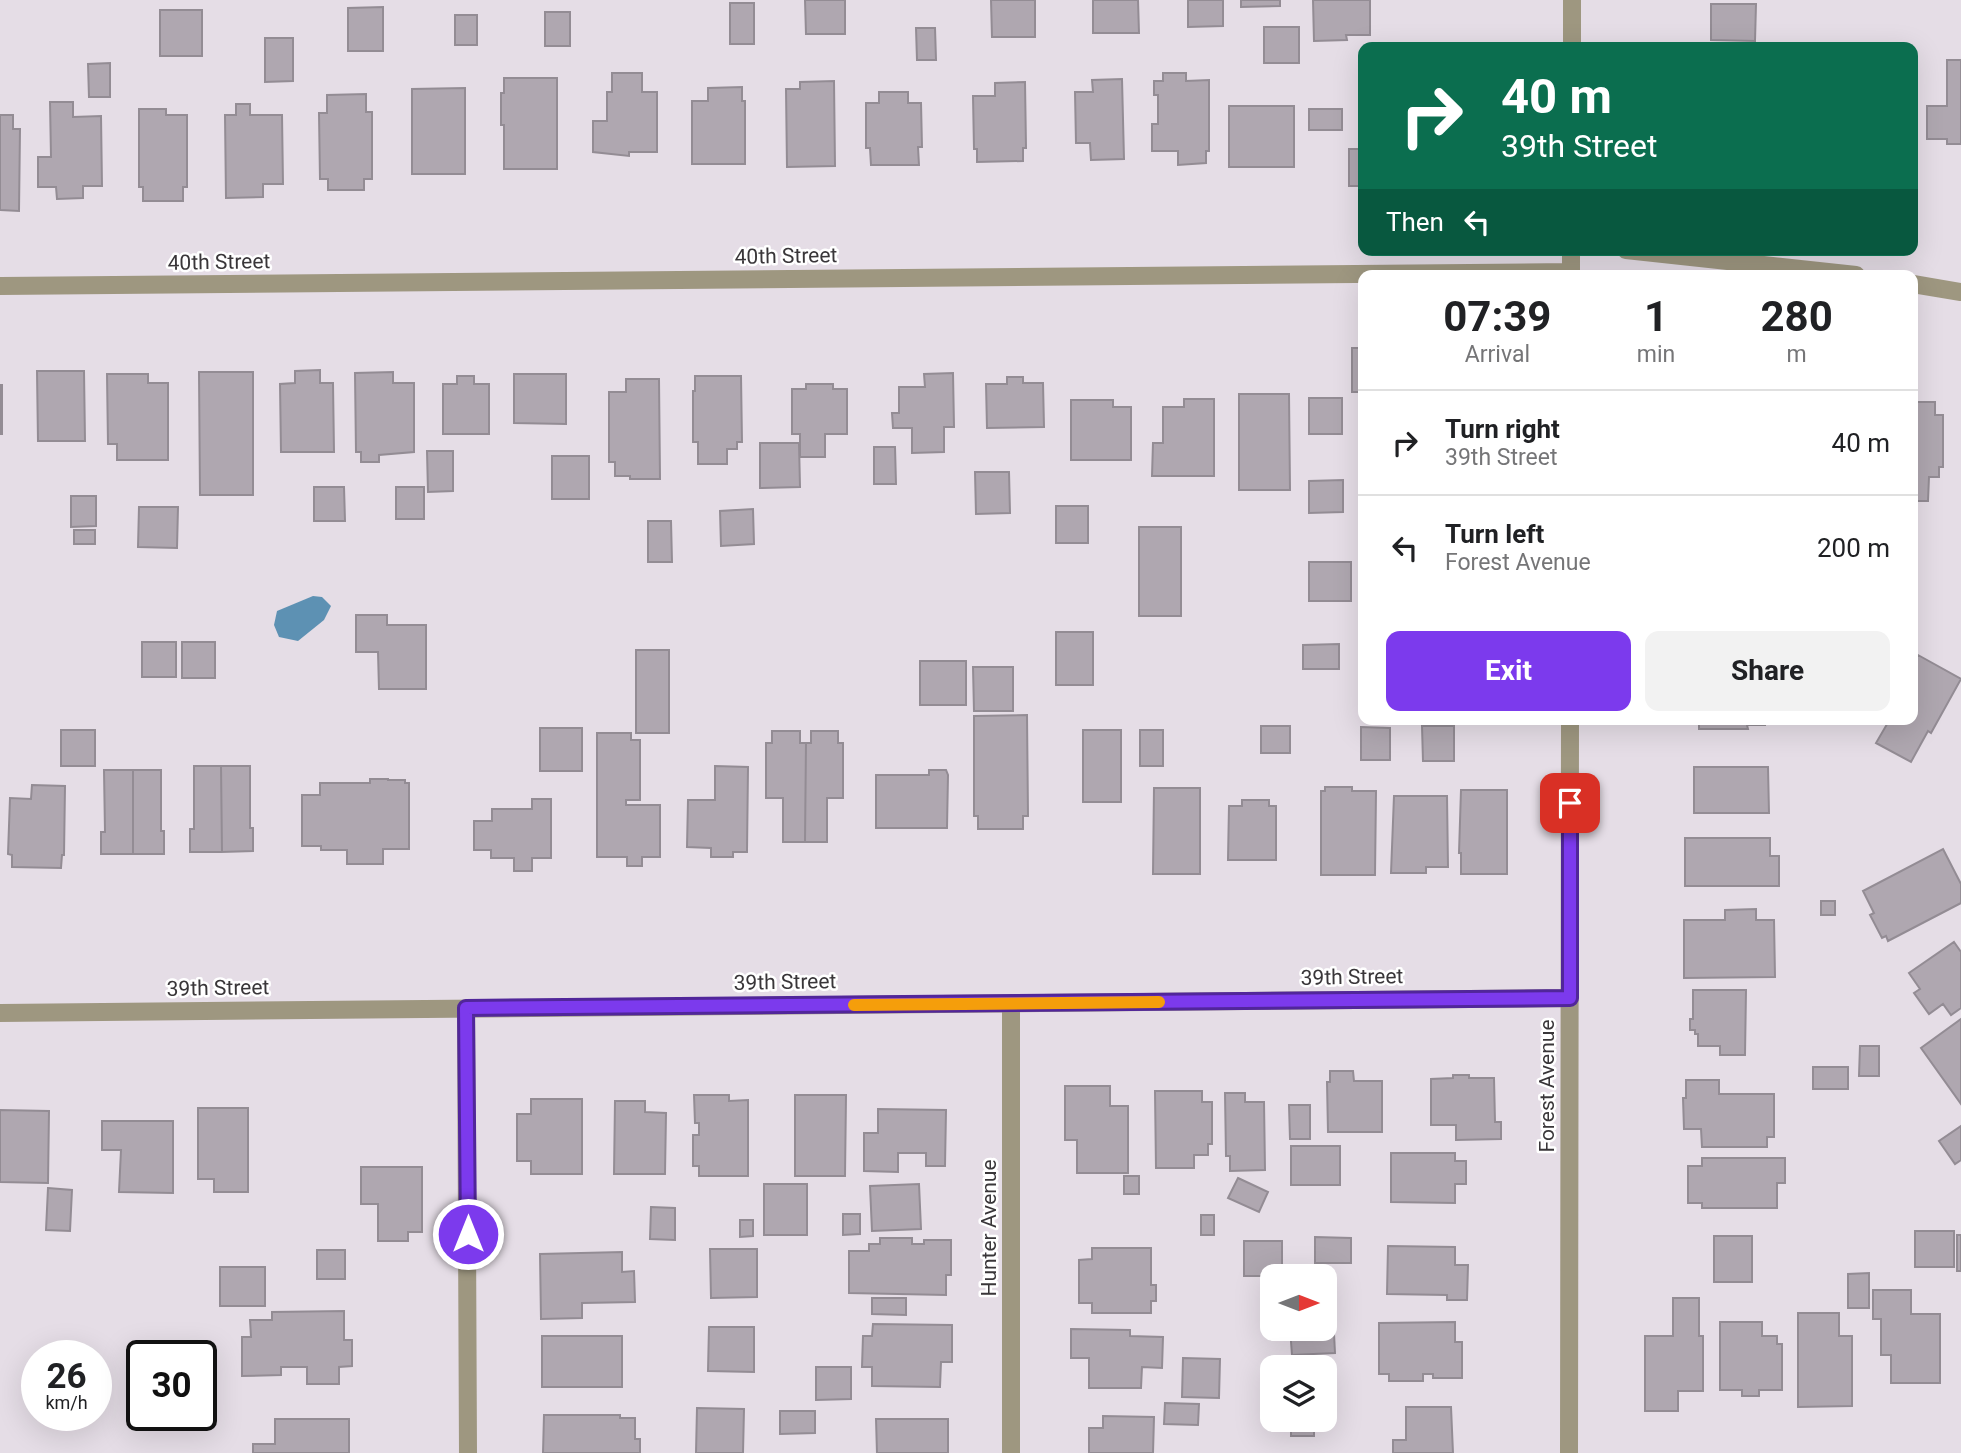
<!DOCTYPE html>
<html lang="en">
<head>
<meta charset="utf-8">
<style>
  :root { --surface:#fff; --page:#f2f2f2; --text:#202124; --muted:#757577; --line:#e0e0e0; --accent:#7c3aed }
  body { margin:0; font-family:Roboto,sans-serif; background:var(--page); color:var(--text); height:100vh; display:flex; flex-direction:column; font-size:26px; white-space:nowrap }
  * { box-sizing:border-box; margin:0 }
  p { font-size:23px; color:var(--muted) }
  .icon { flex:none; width:38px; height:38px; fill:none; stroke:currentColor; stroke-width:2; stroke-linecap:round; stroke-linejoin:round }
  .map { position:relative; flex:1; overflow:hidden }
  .sheet { position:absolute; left:1358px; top:270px; width:560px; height:455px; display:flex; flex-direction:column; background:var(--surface); border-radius:14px; box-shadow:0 7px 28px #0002 }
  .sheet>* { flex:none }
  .banner { position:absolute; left:1358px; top:42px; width:560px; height:214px; border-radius:14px; box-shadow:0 7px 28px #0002; background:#0b6e4f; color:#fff; overflow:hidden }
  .needle { width:46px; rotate:90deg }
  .fabs { position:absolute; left:1260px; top:1264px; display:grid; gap:14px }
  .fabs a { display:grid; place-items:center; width:77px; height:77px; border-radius:14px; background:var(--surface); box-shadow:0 7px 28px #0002; font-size:35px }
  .speed { position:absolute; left:21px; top:1340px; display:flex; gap:14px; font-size:35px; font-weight:700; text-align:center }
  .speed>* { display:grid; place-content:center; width:91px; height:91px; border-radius:50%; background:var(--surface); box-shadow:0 7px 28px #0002; line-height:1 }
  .speed small { font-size:18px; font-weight:400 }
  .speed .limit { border:4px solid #111; border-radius:10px; background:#fff; color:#111 }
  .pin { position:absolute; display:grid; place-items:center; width:60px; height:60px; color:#fff; margin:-30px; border-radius:14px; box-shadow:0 4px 10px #0006 }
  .me { position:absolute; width:77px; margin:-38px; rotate:0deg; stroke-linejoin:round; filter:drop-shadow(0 0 5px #0008) }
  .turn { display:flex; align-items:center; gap:24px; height:147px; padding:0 28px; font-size:32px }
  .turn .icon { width:91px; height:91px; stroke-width:2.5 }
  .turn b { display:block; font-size:49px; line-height:60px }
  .then { display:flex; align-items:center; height:66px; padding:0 28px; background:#0003; gap:14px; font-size:26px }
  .eta { display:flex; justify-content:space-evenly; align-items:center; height:119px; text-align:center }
  .eta b { font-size:42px; font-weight:700; line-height:49px }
  .action { display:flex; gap:14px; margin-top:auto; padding:14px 28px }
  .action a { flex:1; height:80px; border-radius:14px; background:var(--accent); color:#fff; font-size:28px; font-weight:700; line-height:80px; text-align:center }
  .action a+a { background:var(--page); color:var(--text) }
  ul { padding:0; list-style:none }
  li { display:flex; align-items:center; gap:21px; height:105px; padding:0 28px; border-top:2px solid var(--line) }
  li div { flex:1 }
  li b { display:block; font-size:26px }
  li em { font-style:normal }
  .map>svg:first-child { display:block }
  .water { fill:#5d91b3 }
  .building { fill:#afa7b0; stroke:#938c94; stroke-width:2 }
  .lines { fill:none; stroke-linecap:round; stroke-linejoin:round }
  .minor { stroke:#9e9780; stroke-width:18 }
  .route-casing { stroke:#51269a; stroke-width:18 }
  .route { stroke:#7c3aed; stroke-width:12 }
  .slow { stroke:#f59e0b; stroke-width:12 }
  .labels { text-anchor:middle; stroke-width:5; stroke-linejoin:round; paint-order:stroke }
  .street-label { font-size:21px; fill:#393639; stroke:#fff }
</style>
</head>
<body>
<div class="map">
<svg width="1961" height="1453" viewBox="0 0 1961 1453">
  <rect width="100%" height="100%" fill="#e5dde6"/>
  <path class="water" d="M313 596 322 597 331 606 324 620 298 641 279 637 274 625 277 611Z"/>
  <path class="building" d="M805 0H845V34H806Z
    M991 0H1035V37H992Z
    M1093 0H1138L1139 33H1093Z
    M1188 0H1223V26L1188 27Z
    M1241 0H1280V6L1241 7Z
    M1313 0H1370V35H1346L1347 40 1314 41Z
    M730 3H754V44H730Z
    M1711 4H1756L1755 41 1711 40Z
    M383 7V51H348V8Z
    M160 10H202V56H160Z
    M545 12H570V46H545Z
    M455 15H477V45H455Z
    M1264 27H1299V63H1264Z
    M916 28H935L936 60H917Z
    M265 38H293V81L265 82Z
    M1947 60H1961V144H1947V139H1927V106H1947Z
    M110 63V97H89L88 64Z
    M612 73H642V92H657V152H629V156L593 152V121H607V92H612Z
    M1163 73H1186V81L1209 80V151H1206V163L1178 165V151H1152V124H1158V95H1154V81H1163Z
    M504 78H557V169H504V125H501V93H504Z
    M1122 79 1124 159 1091 160 1090 143H1076L1075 92H1093L1092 80Z
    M834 81 835 166 787 167 786 89H800V82Z
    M1025 82 1026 148H1023V161L977 162V149H974L973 96H995V83Z
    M742 87V101H745V164H692V101H708V88Z
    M465 88V174H412V89Z
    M879 92H908V103H921L922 147H918L919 165H871L870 148H866V103H879Z
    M366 94V112H372V179H364V190H328V179H320L319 113H327V95Z
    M50 102H73V117L101 116 102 186H83V198L57 199 56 187H38V157H51Z
    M236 104H250V115H282L283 184H263V197L226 198 225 115H236Z
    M1229 106H1294V167H1229Z
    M139 109H166V115H187V187H183V201H143V187H139Z
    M1309 109H1342V130H1309Z
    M0 115H13V129H20L19 211 0 210Z
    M1349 149H1363V186H1349Z
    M1352 348H1363V392H1352Z
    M320 370V383H333L334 452H281L280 384 295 383V371Z
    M37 371H84L85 441H38Z
    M199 372H253V495H200Z
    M393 372V383H414V452L379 455V462H361V452H356L355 373Z
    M953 373 954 427H944V452L912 453V428H893L892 413H899V387H925L924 374Z
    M107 374H148V383H168V460H117V444H108Z
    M514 374H566V424L514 423Z
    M457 376H474V384H489V434H443V384H457Z
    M695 376H741L742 442H737V449H727V464H698V442H693V391H695Z
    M1007 377H1023V383H1043L1044 427 987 428 986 384H1007Z
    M626 379H659L660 479H630V476H615V462H609V392H626Z
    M806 384H833V389H847V434H825V457H800V434H792V389H806Z
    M0 385H2V434H0Z
    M1239 394H1289L1290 490H1239Z
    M1309 398H1342V434H1309Z
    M1184 399H1214V476H1152L1153 443H1163V407H1184Z
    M1071 400H1113V407H1131V460H1071Z
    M1913 402H1935V415H1943V467H1939V477H1929L1928 501H1913Z
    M760 443H799L800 487 760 488Z
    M874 447H895L896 484H874Z
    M427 451H453V491L428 492Z
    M552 456H589V499H552Z
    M975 472H1009L1010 513 976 514Z
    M1343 480V512L1309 513V481Z
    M314 487H344L345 521H314Z
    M396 487H424V519H396Z
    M71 496H96V526L71 527Z
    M1056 506H1088V543H1056Z
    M139 507H178L177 548 138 547Z
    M753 509 754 544 721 546 720 511Z
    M648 521H671L672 562H648Z
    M1139 527H1181V616H1139Z
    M74 530H95V544H74Z
    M1309 562H1351V601H1309Z
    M356 615H387V625H426V689H379L378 652H356Z
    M1056 632H1093V685H1056Z
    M142 642H176V677H142Z
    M182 642H215V678H182Z
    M1339 644V669H1303V645Z
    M636 650H669V733H636Z
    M1918 655 1961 679 1931 733 1928 731 1911 762 1876 743 1890 719H1913V664Z
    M920 661H966V705H920Z
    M973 667H1013V711H974Z
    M1027 715 1028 816H1023V829H978V816H974V716Z
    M1699 719H1765V725H1747L1748 729H1699Z
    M1261 726H1290V753H1261Z
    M1422 726H1454V761H1423Z
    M1361 727 1390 728V760H1361Z
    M540 728H582V771H540Z
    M61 730H95V766H61Z
    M1083 730H1121V802H1083Z
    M1140 730H1163V766H1140Z
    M772 731H800V743H806L805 842H783V798H766V743H772Z
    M811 731H838V743H843V798H827V842H805L806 743H811Z
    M597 733H631V740H640V800H626V805H660V857H642V866H627V857H597Z
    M194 766H221L222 852H190V829H194Z
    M221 766H250V828H253V851L222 852Z
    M715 766 748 767 747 852H733V857H711V848L687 847 688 800H715Z
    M1694 767H1768L1769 813H1694Z
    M104 770H133V854H101V832H105Z
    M133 770H161V831H164V854H133Z
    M929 770H946L948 775 947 828H876V775H929Z
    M370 779H388V780H405V783H409V849H383V864H347V850H321V846H302V795H320V783H370Z
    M32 785 65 786 64 855H62L61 868 12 867V855L8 854 10 798 31 799Z
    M1325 787H1352V791H1376L1375 875H1321V791H1325Z
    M1154 788H1200V874H1153Z
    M1461 790H1507V874H1461V853H1459Z
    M1394 796H1447L1448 867H1426V873H1391Z
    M532 799H551V858H532V871H514V858H491V850H474V821H492V809H532Z
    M1242 800H1269V806H1276V860H1228L1229 806H1242Z
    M1685 838H1770V856H1779V886H1685Z
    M1943 849 1961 884V903L1888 941 1886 936 1882 938 1870 915 1874 913 1863 891Z
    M1821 901H1835V915H1821Z
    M1756 909V920H1774L1775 977 1684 978V920H1725V910Z
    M1954 942 1961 952V1008L1951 1015 1943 1004 1929 1014 1914 993 1920 989 1909 973Z
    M1693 990H1746L1745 1055H1720V1046H1698V1034H1695V1030H1690V1019H1693Z
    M1961 1019V1104L1921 1048Z
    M1860 1046H1879V1076H1859Z
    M1813 1067H1848V1089H1813Z
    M1330 1071H1353L1354 1081H1382V1132H1328L1327 1082H1330Z
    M1453 1075H1469V1078H1494L1495 1122H1501V1139L1456 1140V1125H1431V1079L1453 1078Z
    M1686 1080H1719V1094H1774V1137H1767V1147H1702L1701 1129H1684L1683 1098H1686Z
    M1065 1086H1110V1106H1128V1173H1077V1140H1065Z
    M1155 1091H1202V1102H1212V1144H1208V1155H1194V1168H1156Z
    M1225 1093H1245V1102H1264L1265 1170 1230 1171V1156H1226Z
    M694 1095H729V1101L748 1100V1176H699V1166H693V1135H699V1123H695Z
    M795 1095H846L845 1176H795Z
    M531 1099H582V1174H531V1161H517V1114H531Z
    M615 1101H645V1112L666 1113 665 1174H614Z
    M1289 1105H1310V1139H1290Z
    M198 1108H248V1192H214V1179H198Z
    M878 1109 946 1110 945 1166H926V1153H898V1172L864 1171V1133H878Z
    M0 1110 49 1111 48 1183 0 1182Z
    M102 1121H173V1193L119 1192 121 1150H102Z
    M1961 1126V1160L1955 1164 1939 1141Z
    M1291 1146H1340V1185H1291Z
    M1391 1153H1455V1161H1466V1184H1455V1203L1391 1202Z
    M1702 1158H1785V1183H1777V1208H1702V1203H1688V1166H1702Z
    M361 1167H422V1232H408V1241H378V1204H361Z
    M1124 1176H1139V1194H1124Z
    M1238 1178 1268 1192 1259 1212 1228 1198Z
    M764 1184H807V1235H764Z
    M919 1184 921 1229 872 1231 870 1186Z
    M48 1188 72 1190 70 1231 46 1230Z
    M651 1207 675 1208V1240L650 1239Z
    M843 1214H860V1234L843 1235Z
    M1201 1215H1214V1235H1201Z
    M740 1220H753V1236L740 1237Z
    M1915 1231H1954V1267H1915Z
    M1957 1235H1961V1271H1957Z
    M1714 1236H1752V1282H1714Z
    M1315 1237 1351 1238V1263H1315Z
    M880 1238H912V1244H924V1240H951V1275H946V1295L849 1293V1251H869V1244H880Z
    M1244 1241H1282V1276H1244Z
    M1388 1246 1455 1247V1265H1468L1467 1300H1447V1295L1387 1294Z
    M1092 1248H1151V1285H1156V1301H1151V1313H1092V1303H1079V1260L1092 1259Z
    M710 1249H757V1297L711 1298Z
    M317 1250H345V1279H317Z
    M622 1252V1272L634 1271 635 1302 582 1303V1318L541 1319 540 1254Z
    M220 1267H265V1306H220Z
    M1869 1273V1308H1848V1274Z
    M1873 1290H1911V1314H1940V1383H1891V1355H1881V1319H1873Z
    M872 1298H906V1315L872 1314Z
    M1673 1298H1699V1336H1703V1391H1678V1411H1645V1336H1673Z
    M344 1311V1340H352V1366L339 1367V1384H307V1367H281V1375L242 1376V1337H251L250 1320H272V1312Z
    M1798 1313H1839V1336H1852V1406L1798 1407Z
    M1333 1314 1335 1353 1292 1355 1290 1328H1325V1315Z
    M1455 1322V1342H1462V1378H1433V1374H1423V1381H1389V1374H1379V1323Z
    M1720 1322H1762V1336H1777V1344H1782V1390H1759V1396H1742V1390H1720Z
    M873 1324 952 1325V1362H941L940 1387 872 1386V1367H862L863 1336H872Z
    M709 1327H754V1372L708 1371Z
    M1071 1329 1130 1330V1336L1163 1337 1162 1368 1142 1367 1141 1388H1089V1358H1071Z
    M542 1336H622V1387H542Z
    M1183 1358 1220 1359 1219 1398 1182 1397Z
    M1285 1359H1299V1367H1285Z
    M816 1367H851V1399L816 1400Z
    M1165 1403 1199 1404 1198 1425 1164 1424Z
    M1406 1407H1451L1453 1453H1393V1440H1406Z
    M697 1408 744 1409 743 1453H696Z
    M780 1411H815V1433L780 1434Z
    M544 1415H620V1418H635V1439H640V1453H543Z
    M1103 1416 1154 1417 1153 1453H1089V1428H1103Z
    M275 1419H349V1453H253V1444H275Z
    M876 1419H948V1453H877Z
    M1291 1419H1314V1436H1291Z"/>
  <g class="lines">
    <path class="minor" d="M1572 47V0
      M1571 250V275
      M1626 250 1856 275
      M1913 284 1961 292
      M0 286 1571 272
      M1011 1003V1453
      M466 1008 468 1453
      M0 1013 1570 998
      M1569 1453 1570 719"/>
  </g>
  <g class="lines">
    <g class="route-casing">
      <path id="route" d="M468 1234 466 1008 1570 998V803"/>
    </g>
    <use href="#route" class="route"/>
    <path class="slow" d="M854 1005 1159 1002"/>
  </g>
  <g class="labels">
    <g class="street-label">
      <text transform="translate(786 256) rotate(-1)" y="7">40th Street</text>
      <text transform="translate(219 262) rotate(-1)" y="7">40th Street</text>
      <text transform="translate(1352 977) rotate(-1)" y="7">39th Street</text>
      <text transform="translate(785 982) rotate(-1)" y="7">39th Street</text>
      <text transform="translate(218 988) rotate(-1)" y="7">39th Street</text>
      <text transform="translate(1547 1086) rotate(-90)" y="7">Forest Avenue</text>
      <text transform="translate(989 1228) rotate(-90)" y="7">Hunter Avenue</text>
    </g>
  </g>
</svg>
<div class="fabs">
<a><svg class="needle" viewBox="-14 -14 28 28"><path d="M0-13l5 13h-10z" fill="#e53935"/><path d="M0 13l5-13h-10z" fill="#757577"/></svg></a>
<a><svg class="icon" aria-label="layers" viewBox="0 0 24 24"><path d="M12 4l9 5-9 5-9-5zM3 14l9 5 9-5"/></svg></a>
</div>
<div class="speed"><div>26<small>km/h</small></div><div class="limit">30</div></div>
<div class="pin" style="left:1570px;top:803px;background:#d93025"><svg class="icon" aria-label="arrive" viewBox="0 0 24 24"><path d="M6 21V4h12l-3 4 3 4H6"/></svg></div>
<svg class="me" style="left:468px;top:1234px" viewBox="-20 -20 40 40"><circle r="17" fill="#7c3aed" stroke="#fff" stroke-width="3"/><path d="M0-11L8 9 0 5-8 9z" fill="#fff"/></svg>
<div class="banner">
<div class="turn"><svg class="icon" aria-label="right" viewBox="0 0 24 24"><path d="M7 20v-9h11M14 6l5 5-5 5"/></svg><div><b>40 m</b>39th Street</div></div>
<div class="then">Then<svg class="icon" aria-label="left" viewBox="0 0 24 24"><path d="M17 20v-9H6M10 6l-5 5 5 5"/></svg></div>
</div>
<section class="sheet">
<div class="eta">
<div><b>07:39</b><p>Arrival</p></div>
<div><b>1</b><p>min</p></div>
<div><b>280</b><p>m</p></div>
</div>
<ul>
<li><svg class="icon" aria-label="right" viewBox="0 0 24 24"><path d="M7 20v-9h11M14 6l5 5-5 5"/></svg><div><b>Turn right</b><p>39th Street</p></div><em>40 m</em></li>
<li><svg class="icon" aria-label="left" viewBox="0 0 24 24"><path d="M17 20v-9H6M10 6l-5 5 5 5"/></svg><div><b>Turn left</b><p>Forest Avenue</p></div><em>200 m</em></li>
</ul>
<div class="action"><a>Exit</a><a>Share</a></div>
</section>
</div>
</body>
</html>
